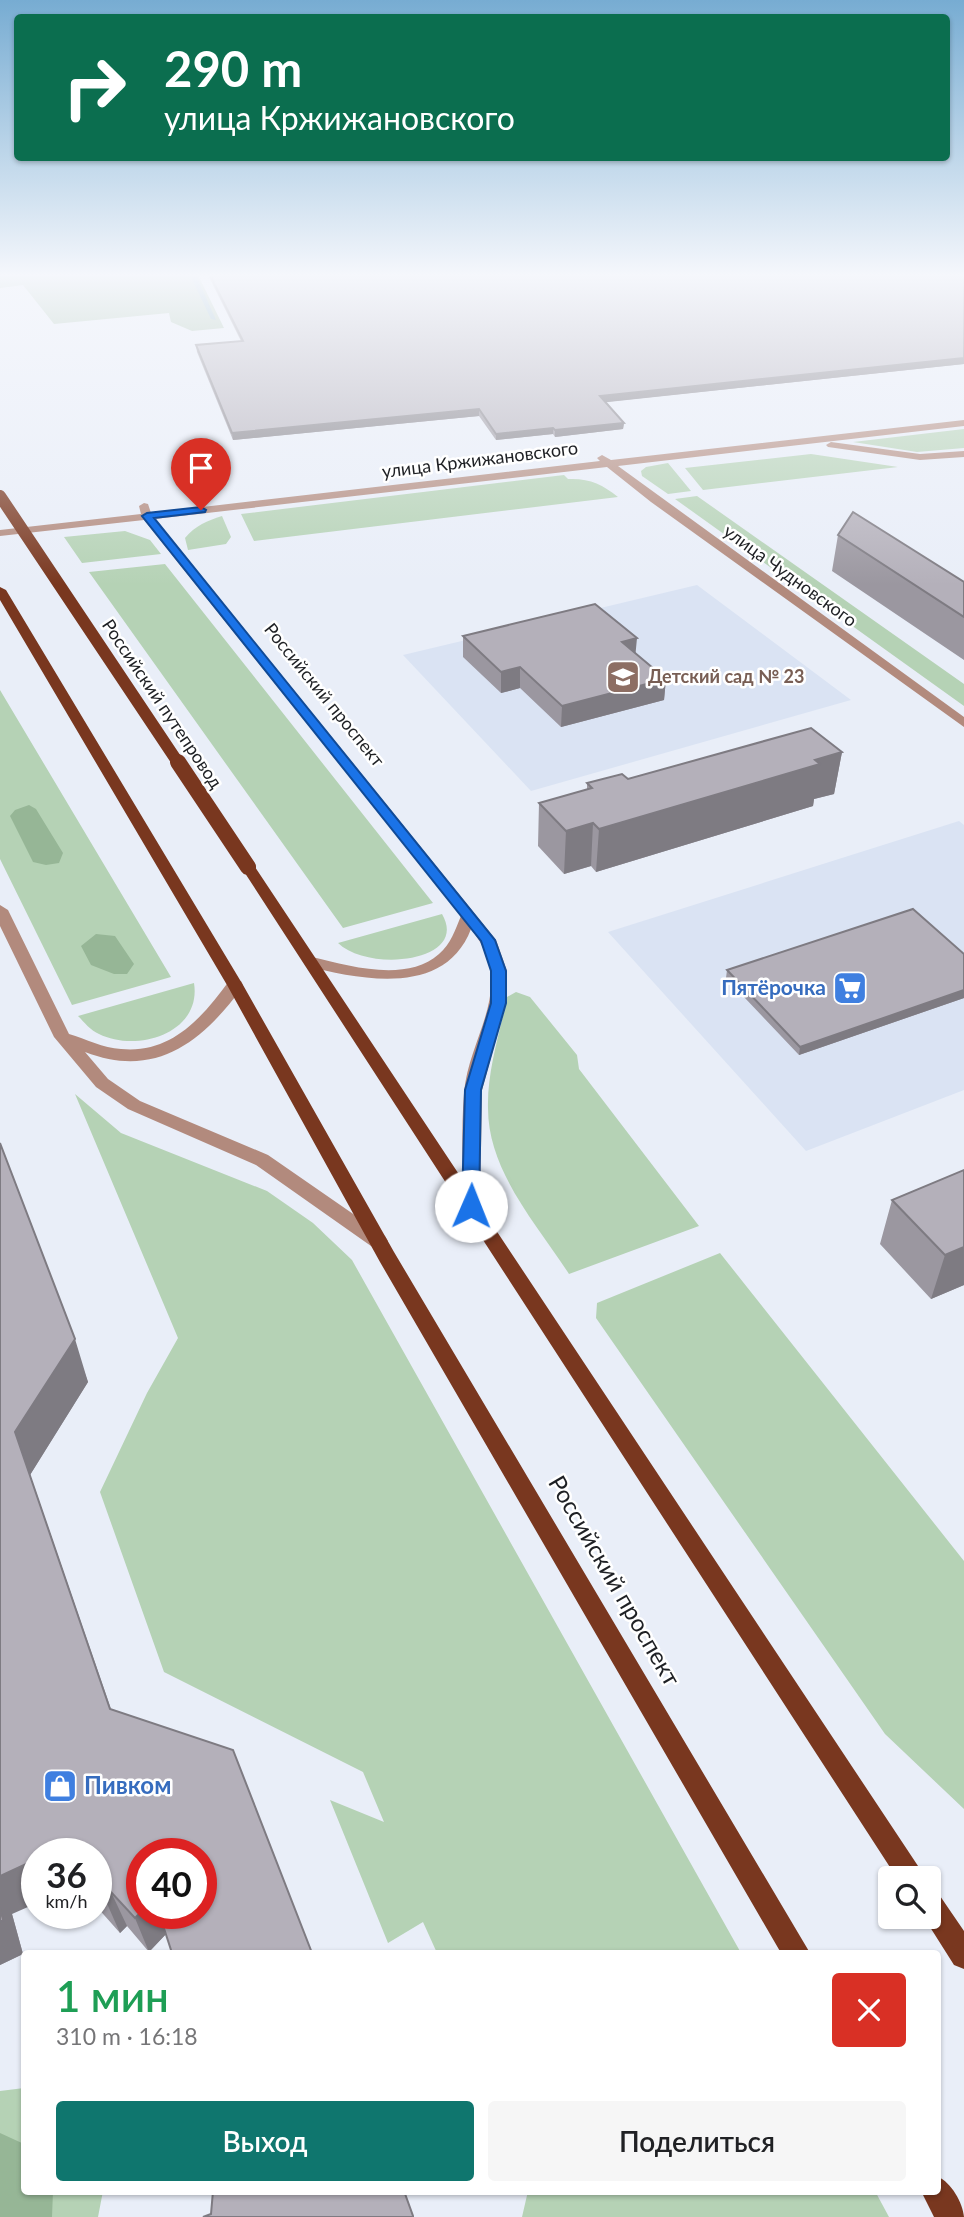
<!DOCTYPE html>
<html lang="ru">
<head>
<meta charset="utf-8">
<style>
  :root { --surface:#fff; --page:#f6f6f6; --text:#202124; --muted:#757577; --accent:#0f766e }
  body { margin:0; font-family:Lato,sans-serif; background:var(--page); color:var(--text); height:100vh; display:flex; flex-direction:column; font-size:26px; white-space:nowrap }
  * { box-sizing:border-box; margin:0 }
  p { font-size:23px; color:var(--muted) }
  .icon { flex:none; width:38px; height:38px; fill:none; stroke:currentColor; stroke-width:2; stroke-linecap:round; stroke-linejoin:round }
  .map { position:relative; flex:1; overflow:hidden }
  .side { position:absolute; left:21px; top:1950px; width:920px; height:245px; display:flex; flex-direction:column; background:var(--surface); border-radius:7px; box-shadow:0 2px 5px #0004 }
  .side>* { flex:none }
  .guide { position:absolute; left:14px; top:14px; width:936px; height:147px; border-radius:7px; box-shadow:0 2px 5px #0004; background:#0b6e4f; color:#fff; overflow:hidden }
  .buttons { position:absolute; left:878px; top:1866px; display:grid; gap:14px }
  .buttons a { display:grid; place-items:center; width:63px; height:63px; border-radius:7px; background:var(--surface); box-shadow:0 2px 5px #0004; font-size:35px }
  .speed { position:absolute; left:21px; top:1838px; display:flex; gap:14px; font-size:35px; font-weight:700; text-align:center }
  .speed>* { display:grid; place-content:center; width:91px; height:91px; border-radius:50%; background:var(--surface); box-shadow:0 2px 5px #0004; line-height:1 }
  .speed small { font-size:18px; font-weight:400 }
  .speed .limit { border:10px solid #d22; background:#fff; color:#111 }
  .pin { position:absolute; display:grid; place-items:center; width:60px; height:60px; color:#fff; margin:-72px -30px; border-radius:50% 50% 50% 0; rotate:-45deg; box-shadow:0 0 7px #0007 }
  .pin .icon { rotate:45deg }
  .me { position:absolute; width:77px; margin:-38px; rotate:1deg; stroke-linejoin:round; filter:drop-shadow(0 0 5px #0008) }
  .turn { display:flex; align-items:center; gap:24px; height:147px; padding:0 35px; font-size:32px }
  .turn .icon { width:91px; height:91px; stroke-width:2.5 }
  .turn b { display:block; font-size:49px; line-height:60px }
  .round { display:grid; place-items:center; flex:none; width:74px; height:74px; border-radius:7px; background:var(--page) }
  .head { display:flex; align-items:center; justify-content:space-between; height:119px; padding:0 35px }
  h1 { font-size:42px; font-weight:600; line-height:52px; color:#1e9e55 }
  .action { display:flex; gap:14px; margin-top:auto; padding:14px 35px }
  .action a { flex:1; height:80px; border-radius:7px; background:var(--accent); color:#fff; font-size:28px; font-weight:600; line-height:80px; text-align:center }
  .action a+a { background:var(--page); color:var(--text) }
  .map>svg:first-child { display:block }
  .built { fill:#dae3f3 }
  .green { fill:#b5d2b5 }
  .forest { fill:#96b696 }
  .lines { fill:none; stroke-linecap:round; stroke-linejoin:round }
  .stream { fill:#6f9fb0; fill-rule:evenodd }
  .minor { fill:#b28a7d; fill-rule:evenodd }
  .major { fill:#79371f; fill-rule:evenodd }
  .major-bridge-far1 { stroke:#79371f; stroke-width:12 }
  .major-bridge { stroke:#79371f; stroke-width:16 }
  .wall { fill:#9b97a0 }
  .shaded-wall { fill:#7e7b82 }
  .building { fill:#b4b0ba; stroke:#7e7b82; stroke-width:2 }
  .route { fill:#1a73e8; stroke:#114b97; stroke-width:2 }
  .labels { text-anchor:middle; stroke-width:5; stroke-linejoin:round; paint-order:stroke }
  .far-street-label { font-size:18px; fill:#1e2024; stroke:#fff }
  .far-education-label { font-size:18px; font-weight:bold; fill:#785e54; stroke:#fff; text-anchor:start }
  .shop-label { font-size:21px; font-weight:bold; fill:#366cbe; stroke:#fff; text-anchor:end }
  .near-street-label { font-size:24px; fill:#1e2024; stroke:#fff }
  .near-shop-label { font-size:24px; font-weight:bold; fill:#366cbe; stroke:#fff; text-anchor:start }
</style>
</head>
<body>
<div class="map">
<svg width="964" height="2217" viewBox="0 0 964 2217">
  <rect width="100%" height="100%" fill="#e9eef8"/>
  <path class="built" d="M697 585 851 700 531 791 403 655Z
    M959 821 964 825V1090L806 1151 608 932Z"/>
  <path class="green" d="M964 429V448L917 452 853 442Z
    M811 454 898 467 703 490 685 468Z
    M668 463 691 491 668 494 642 476 641 471 646 467Z
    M564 475 568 479C589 478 602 484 618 497L254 541 241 514Z
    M697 496 964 684V706L675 499Z
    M222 516 231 537 226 544 188 550 185 538C196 525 207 521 222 516Z
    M125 531 150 540 161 554 82 563 64 537Z
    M165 564 433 903 343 928 89 572Z
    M0 690 171 977 72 1005 0 859Z
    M442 914C470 962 369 973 338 943Z
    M194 983C202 1033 137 1053 99 1034 91 1031 84 1022 78 1016Z
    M516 992 530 997 577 1055 579 1069 699 1226 569 1274C536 1223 488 1171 488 1108 487 1071 500 1033 507 997Z
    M75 1094 121 1133 267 1191 313 1223 352 1260 741 1953H437L423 1922 388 1943 330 1800 384 1822 363 1772 164 1672 100 1492 147 1393 178 1338Z
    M720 1253 964 1561V1809L885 1734 596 1318 597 1303Z
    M24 2088V2191H103L98 2217H0V2091Z
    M528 2191H875L889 2217H522Z"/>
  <path class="forest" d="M0 275H198L224 328 192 331 171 322 169 313 54 324 23 285 0 288Z
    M29 805 36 809 63 853 59 863 46 865 33 862 10 816 15 810Z
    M96 934 115 936 134 964 127 974H114L91 965 81 946Z
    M0 2133 24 2144V2191H53L52 2217H0Z"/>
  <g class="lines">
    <path class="stream" d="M190 275H196L216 320 211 319Z"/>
    <path class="minor" d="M964 420V426L618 466 964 717V727L651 502 607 467 155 519 496 940 507 971 506 1003 482 1090 480 1206 478 1211H464L462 1206C463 1169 461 1130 464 1093 469 1034 518 987 471 929 445 997 362 980 306 966L304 962 312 957C350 966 406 983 439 954 451 944 455 930 461 916L144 520 0 536V530L141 514 139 506 144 503 148 504 151 513 600 461 597 458 602 455 611 460Z
      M831 442 920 454 964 451V457L920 460 828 447 826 445Z
      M0 905 8 910 69 1034C86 1039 103 1048 121 1049 171 1054 202 1018 229 981H241L243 985 241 989C201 1043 155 1079 85 1052L108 1079 140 1101 268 1155 385 1236 388 1241 385 1246 378 1248 371 1246 256 1165 128 1109 96 1087 54 1037 0 926Z"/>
    <path class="major" d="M0 587 6 590 243 985 394 1252 810 1953H781L380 1262 227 985 0 600Z
      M248 863 255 867 926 1878H897L241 867Z
      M929 1889 938 1893 964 1931V1969L954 1965 923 1916H929Z
      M938 2177C951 2182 963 2203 964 2217H934L921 2191H938Z"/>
    <path class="major-bridge-far1" d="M0 496 179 764"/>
    <path class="major-bridge" d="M178 762 248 867"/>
  </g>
  <path class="wall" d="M208 275H964V364L605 402 624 423 623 429 555 437 553 434 496 440 479 416 233 440 197 352 196 345 241 341Z
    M838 535 964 582V660L832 571Z
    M463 636 635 653 666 679 664 700 561 727 520 688 501 693 463 657Z
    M842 752 834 794 814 799 813 806 596 872 591 866 564 874 538 846 539 803 587 790V783L628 779Z
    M964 954V998L799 1055 726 978 727 970Z
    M0 1143 88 1382 30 1475 111 1709 166 1934 149 1952 127 1926 120 1933 96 1906V1853H37L12 1914 23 1954 0 1965Z
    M964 1170V1285L931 1299 880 1244 892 1200Z"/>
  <path class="shaded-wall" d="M964 358V364L599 403 600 396Z
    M479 409V416L233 440 232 433Z
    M624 423 623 429 555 437V430Z
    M553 428V434L496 440V434Z
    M637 638 635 659 622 642Z
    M520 667V688L501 693V672Z
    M666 679 664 700 561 727 562 706Z
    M842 752 834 794 814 799 813 806 596 872 599 829Z
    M593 823 591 866 564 874 566 831Z
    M964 990V998L799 1055 800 1047Z
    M964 1247V1285L931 1299 945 1255Z
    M75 1339 88 1382 30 1475 124 1748 15 1432Z
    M60 1848 62 1853H48Z
    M37 1859V1903L12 1914 23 1954 0 1965V1876Z
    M111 1892 127 1926 120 1933 105 1899Z
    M142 1911V1913H160L167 1933 149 1952 135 1918Z"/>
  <path class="building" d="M210 275H964V358L600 396 624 423 555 430 553 428 496 434 479 409 232 433 196 345 243 341Z
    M853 512 964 582V617L838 535Z
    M595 604 637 638 622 642 666 679 562 706 520 667 501 672 463 636Z
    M811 728 842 752 815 760 820 764 599 829 593 823 566 831 539 803 592 788 587 783 622 774 628 779Z
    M913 909 964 954V990L800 1047 727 970Z
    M0 1143 75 1339 15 1432 110 1709 233 1750 312 1953H172L159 1913H201V1853H142V1911L135 1918 111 1892 105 1899 96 1889V1853H64L60 1848 48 1853H37V1859L0 1876Z
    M964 1170V1247L945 1255 892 1200Z
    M0 1908 3 1920 0 1922Z
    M213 2191H404L413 2216V2217H203L211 2214Z"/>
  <linearGradient id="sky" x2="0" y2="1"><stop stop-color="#77acd2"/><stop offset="0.47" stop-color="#f5f7fc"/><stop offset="1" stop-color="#f5f7fc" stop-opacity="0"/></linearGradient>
  <rect width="964" height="585" fill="url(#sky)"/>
  <path class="route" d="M201 507 206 510 205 512 154 518 495 940 506 971V1003L481 1090 479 1206 477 1211H465L462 1206 465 1090 491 1003V971L481 941 142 516 147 513Z"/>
  <defs>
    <g id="school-square" transform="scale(1.75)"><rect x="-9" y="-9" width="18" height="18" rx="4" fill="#8d6e63" stroke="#fff"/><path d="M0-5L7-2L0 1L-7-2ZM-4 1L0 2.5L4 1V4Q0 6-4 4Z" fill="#fff"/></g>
    <g id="supermarket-square" transform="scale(1.75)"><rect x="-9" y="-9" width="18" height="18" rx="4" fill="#3f7fe0" stroke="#fff"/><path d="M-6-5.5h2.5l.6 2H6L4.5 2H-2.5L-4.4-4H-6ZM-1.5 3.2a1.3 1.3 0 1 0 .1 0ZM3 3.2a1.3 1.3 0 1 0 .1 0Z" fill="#fff"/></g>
    <g id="shop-square" transform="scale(1.75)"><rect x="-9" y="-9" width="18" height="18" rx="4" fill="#3f7fe0" stroke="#fff"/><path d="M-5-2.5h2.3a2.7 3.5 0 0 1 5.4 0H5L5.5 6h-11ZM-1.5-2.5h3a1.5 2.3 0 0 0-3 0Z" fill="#fff"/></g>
  </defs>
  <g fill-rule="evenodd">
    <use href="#school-square" x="623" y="677"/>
    <use href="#supermarket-square" x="850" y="988"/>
    <use href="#shop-square" x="60" y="1786"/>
  </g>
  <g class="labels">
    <g class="far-street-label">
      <text transform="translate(480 460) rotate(-7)" y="6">улица Кржижановского</text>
      <text transform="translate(790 576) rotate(36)" y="6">улица Чудновского</text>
      <text transform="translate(324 695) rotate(51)" y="6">Российский проспект</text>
      <text transform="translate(162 704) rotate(56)" y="6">Российский путепровод</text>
    </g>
    <g class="far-education-label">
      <text x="648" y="683">Детский сад № 23</text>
    </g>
    <g class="shop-label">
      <text x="826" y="995">Пятёрочка</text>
    </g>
    <g class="near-street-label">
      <text transform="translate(614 1581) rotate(60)" y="8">Российский проспект</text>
    </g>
    <g class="near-shop-label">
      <text x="84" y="1794">Пивком</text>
    </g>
  </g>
</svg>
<div class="buttons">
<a><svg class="icon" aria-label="search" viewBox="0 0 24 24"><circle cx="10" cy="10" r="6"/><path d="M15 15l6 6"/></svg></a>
</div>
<div class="speed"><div>36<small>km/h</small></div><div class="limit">40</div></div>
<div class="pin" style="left:201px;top:510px;background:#d93025"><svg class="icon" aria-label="arrive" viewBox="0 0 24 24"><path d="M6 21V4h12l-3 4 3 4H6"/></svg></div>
<svg class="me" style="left:471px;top:1206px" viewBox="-20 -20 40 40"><circle r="19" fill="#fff"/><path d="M0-13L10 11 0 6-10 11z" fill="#1a73e8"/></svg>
<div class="guide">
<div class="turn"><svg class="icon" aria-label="right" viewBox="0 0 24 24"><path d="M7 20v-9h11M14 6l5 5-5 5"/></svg><div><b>290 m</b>улица Кржижановского</div></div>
</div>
<section class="side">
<div class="head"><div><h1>1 мин</h1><p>310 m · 16:18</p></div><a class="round" style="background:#d93025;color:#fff"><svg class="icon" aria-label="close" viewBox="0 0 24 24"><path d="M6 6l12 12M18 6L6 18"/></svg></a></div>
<div class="action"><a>Выход</a><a>Поделиться</a></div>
</section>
</div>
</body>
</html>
